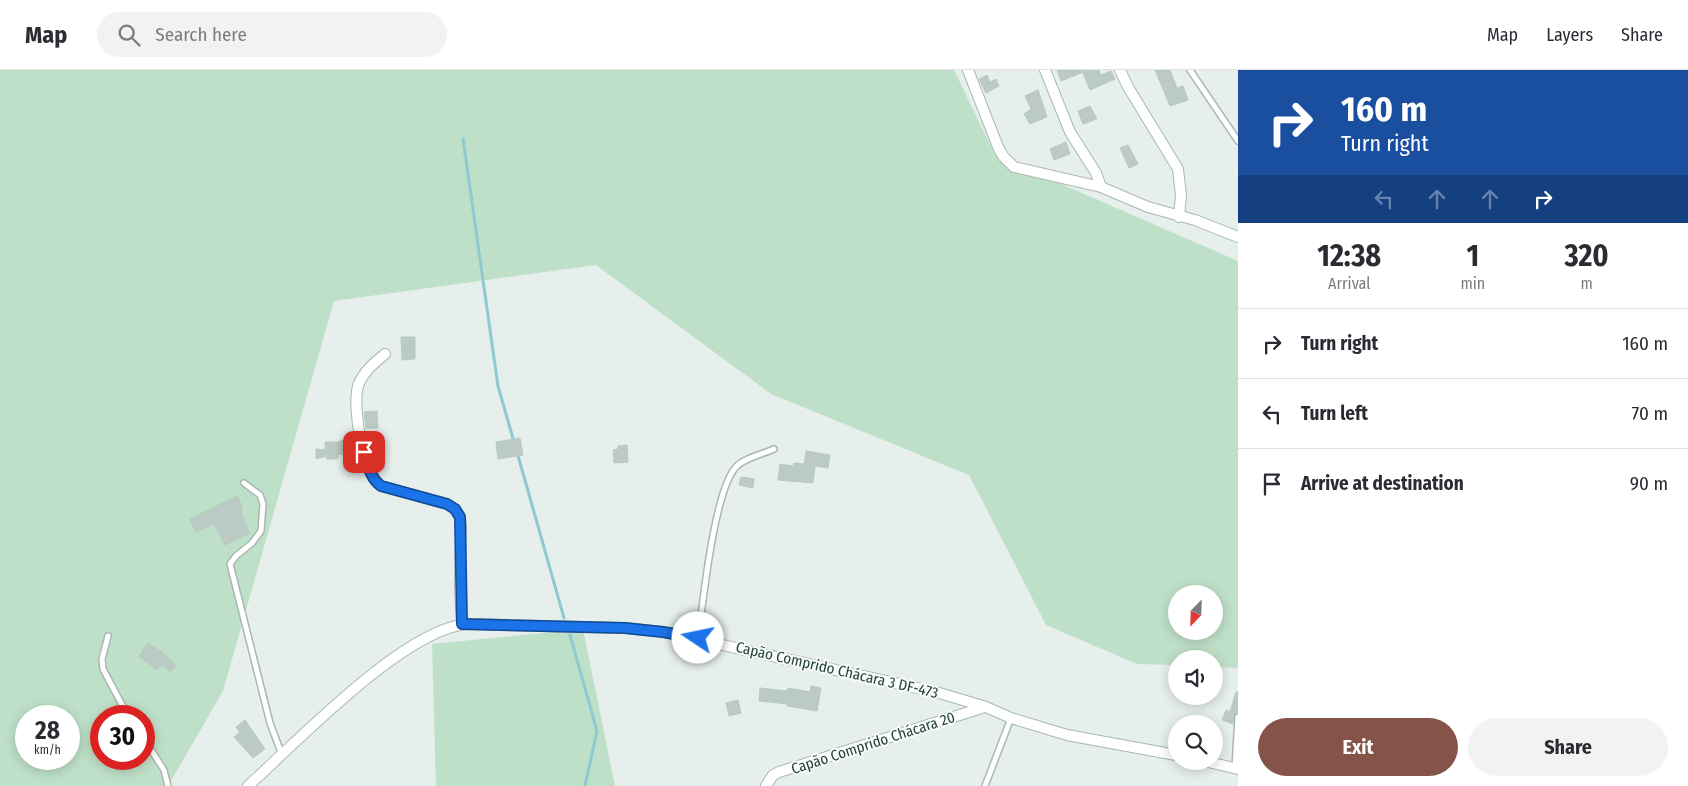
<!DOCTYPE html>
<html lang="en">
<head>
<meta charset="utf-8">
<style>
  :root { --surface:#fff; --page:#f2f2f3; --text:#2b2b33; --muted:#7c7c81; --line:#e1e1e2; --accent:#855347 }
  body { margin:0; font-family:"Fira Sans Condensed",sans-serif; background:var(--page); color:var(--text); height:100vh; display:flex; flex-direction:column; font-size:19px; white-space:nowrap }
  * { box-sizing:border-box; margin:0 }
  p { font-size:16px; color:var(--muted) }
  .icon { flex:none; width:28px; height:28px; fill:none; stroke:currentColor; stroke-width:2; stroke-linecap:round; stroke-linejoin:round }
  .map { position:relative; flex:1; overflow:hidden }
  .drawer { display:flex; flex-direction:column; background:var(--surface); width:450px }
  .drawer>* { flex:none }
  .top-card { background:#1a4fa0; color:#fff; overflow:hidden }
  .needle { width:32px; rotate:203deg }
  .tools { position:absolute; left:1168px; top:515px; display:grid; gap:10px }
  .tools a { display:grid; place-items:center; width:55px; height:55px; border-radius:50%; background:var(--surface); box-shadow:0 2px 12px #0003; font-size:25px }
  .speed { position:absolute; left:15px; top:635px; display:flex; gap:10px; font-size:25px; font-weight:700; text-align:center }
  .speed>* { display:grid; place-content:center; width:65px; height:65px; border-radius:50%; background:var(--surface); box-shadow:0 2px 12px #0003; line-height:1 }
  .speed small { font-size:12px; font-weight:400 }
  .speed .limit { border:8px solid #d22; background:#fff; color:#111 }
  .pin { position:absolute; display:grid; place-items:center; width:42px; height:42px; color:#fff; margin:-21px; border-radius:10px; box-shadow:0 2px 8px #0006 }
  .me { position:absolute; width:55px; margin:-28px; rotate:281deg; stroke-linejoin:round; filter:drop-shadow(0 0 4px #0008) }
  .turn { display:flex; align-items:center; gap:18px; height:105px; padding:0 20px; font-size:22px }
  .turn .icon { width:65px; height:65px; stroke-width:2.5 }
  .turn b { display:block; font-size:35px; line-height:42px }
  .lanes { display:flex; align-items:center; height:48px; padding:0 20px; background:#0003; justify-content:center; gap:25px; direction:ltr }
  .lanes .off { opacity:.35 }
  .eta { display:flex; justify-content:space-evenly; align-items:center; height:85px; text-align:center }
  .eta b { font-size:30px; font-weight:700; line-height:35px }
  .primary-button { display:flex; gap:10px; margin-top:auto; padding:10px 20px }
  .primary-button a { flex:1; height:58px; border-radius:30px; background:var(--accent); color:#fff; font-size:20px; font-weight:700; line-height:58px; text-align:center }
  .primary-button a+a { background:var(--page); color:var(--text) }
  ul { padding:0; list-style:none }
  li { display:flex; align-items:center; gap:15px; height:70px; padding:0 20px; border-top:1px solid var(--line) }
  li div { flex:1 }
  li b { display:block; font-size:19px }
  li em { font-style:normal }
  header { display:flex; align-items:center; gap:30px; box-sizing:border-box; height:70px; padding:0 25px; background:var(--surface); border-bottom:1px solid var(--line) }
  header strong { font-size:24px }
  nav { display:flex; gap:28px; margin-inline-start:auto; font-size:18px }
  .search { width:350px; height:45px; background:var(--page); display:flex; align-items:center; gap:12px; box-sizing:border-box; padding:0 18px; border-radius:28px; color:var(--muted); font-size:19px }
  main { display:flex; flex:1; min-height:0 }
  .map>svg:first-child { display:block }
  .green { fill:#bfe0c8; fill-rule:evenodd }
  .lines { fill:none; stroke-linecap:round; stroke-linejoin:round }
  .stream { stroke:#8ec9d4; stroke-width:3 }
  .building { fill:#bbcac4; stroke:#b8c9c2 }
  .lane-casing { stroke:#a8b8b2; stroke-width:8 }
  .street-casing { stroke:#a8b8b2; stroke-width:12 }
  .lane { stroke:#fff; stroke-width:5 }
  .street { stroke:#fff; stroke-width:10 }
  .route-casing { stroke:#114b97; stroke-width:12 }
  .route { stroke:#1a73e8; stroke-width:9 }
  .labels { text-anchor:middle; stroke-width:4; stroke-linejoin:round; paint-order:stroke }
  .street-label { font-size:15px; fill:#24423a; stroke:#f7fbf9 }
</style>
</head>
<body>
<header>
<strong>Map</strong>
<div class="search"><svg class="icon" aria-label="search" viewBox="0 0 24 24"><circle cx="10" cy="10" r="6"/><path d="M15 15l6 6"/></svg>Search here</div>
<nav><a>Map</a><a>Layers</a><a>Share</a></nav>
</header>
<main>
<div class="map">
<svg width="1238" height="716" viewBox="0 0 1238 716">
  <rect width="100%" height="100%" fill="#e6efeb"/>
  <path class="green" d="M0 0H954L995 85 1238 191V598L1214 597V589H1176V595L1137 594 1046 555 969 405 771 324 596 195 334 231 223 621 168 716H0ZM1176 524H1214V561H1176ZM26 646H69V689H26ZM101 646H144V689H101Z
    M583 559 615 716H436L432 574Z"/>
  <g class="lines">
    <path class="stream" d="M463 69 498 316 514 372
      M517 382 564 548
      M570 565 597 661 585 716"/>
  </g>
  <path class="building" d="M1057 0H1088L1061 11Z
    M1091 0H1099L1101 5 1111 1 1115 9 1090 20 1083 3Z
    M1155 0H1170L1177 18 1183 16 1188 30 1170 36Z
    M987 5 990 12 996 9 999 16 986 23 979 9Z
    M1038 20 1047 47 1030 54 1024 44 1031 39 1025 26Z
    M1090 36 1097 49 1083 54 1078 41Z
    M1066 72 1070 84 1054 90 1050 79Z
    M1128 75 1138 94 1129 98 1120 78Z
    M401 267H415V289L402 290Z
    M377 341 378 358H366L364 342Z
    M520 368 523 385 498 389 496 372Z
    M341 370 349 372 347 385 338 384V388L336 389H327L326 386 316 389V379L325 380V372H340Z
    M627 375 628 392 614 393 613 380 618 379V376Z
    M806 381 830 385 828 398 815 396 813 413 778 410 780 394 793 396 794 393 804 394Z
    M741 407 754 409 753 418 739 415Z
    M237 426 243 438 240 440 244 449 243 450 250 463 225 475 214 454 196 462 190 449Z
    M148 573 167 586 176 596 170 602 162 594 157 600 139 586Z
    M811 616 821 618 817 641 787 636 788 634 759 631 760 618 787 621 788 618 810 622Z
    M1236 622H1238V643L1234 645 1233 654 1222 650 1226 640 1230 642Z
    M738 630 741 643 729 646 726 633Z
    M245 650 265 679 253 688 234 667 240 662 236 657Z"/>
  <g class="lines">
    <g class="lane-casing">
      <path id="lane" d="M1190 0 1238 71
        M244 413 260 425 263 434 261 461 252 473 236 486 230 494 270 653 282 685
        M108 566 102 589 103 599 128 646
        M698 569C703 532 714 421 736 397 744 388 763 384 774 379
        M144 669 164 700 168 716
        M1235 698 1238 647
        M985 716 1011 648"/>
    </g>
    <g class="street-casing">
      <path id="street" d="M968 0 998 77 1003 86 1014 97 1101 117 1148 137 1195 150 1238 167
        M1045 0 1070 62 1096 103 1101 117
        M1120 0 1128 17 1178 99 1181 125 1179 147
        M385 284C374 293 363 302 358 316 352 338 363 402 381 416L447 434 455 439 460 447 461 457 460 517 462 554
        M1204 691 1238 699
        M248 716C296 673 404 559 467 554L625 558 663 562 936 622 986 637 1011 648 1067 665 1176 685
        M766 716 773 705 779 702 985 637"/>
    </g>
    <use href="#lane" class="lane"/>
    <use href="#street" class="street"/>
  </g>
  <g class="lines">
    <g class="route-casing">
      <path id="route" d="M364 382C368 395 370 408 381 416L447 434 455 439 460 447 462 554 625 558 663 562 698 568"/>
    </g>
    <use href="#route" class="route"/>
  </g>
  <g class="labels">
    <g class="street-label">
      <text transform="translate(837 600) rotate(13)" y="5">Capão Comprido Chácara 3 DF-473</text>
      <text transform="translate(873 673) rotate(-18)" y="5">Capão Comprido Chácara 20</text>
    </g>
  </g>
</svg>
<div class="tools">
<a><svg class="needle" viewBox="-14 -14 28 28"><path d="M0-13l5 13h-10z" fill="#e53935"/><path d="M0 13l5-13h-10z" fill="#7c7c81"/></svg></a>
<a><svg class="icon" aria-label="sound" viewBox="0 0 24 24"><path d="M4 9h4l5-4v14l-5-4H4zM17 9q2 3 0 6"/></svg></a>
<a><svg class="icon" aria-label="search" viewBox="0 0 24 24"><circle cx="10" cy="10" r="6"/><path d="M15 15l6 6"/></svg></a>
</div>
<div class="speed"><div>28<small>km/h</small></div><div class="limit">30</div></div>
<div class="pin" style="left:364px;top:382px;background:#d93025"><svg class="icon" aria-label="arrive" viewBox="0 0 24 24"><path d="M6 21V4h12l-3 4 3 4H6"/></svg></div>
<svg class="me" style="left:698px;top:568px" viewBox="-20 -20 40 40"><circle r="19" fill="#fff"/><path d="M0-13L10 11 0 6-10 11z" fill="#1a73e8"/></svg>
</div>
<section class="drawer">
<div class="top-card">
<div class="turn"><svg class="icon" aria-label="right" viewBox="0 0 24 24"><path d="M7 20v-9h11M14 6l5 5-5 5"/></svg><div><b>160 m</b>Turn right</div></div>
<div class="lanes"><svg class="icon off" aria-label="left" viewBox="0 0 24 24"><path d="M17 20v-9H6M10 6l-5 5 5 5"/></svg><svg class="icon off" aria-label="ahead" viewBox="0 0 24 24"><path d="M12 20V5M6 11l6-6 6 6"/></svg><svg class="icon off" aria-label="ahead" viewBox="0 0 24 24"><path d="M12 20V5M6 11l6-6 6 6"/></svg><svg class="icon" aria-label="right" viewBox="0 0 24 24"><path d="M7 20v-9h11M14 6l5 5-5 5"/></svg></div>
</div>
<div class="eta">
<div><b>12:38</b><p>Arrival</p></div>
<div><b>1</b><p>min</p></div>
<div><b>320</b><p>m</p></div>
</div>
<ul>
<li><svg class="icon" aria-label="right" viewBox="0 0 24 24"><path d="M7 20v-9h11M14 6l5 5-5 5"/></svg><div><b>Turn right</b></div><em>160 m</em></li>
<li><svg class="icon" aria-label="left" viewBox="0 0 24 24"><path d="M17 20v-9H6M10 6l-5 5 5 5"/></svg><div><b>Turn left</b></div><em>70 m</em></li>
<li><svg class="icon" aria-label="arrive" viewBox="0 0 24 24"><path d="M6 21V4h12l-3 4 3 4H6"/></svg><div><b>Arrive at destination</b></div><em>90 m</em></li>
</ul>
<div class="primary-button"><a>Exit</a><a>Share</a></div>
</section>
</main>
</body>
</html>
